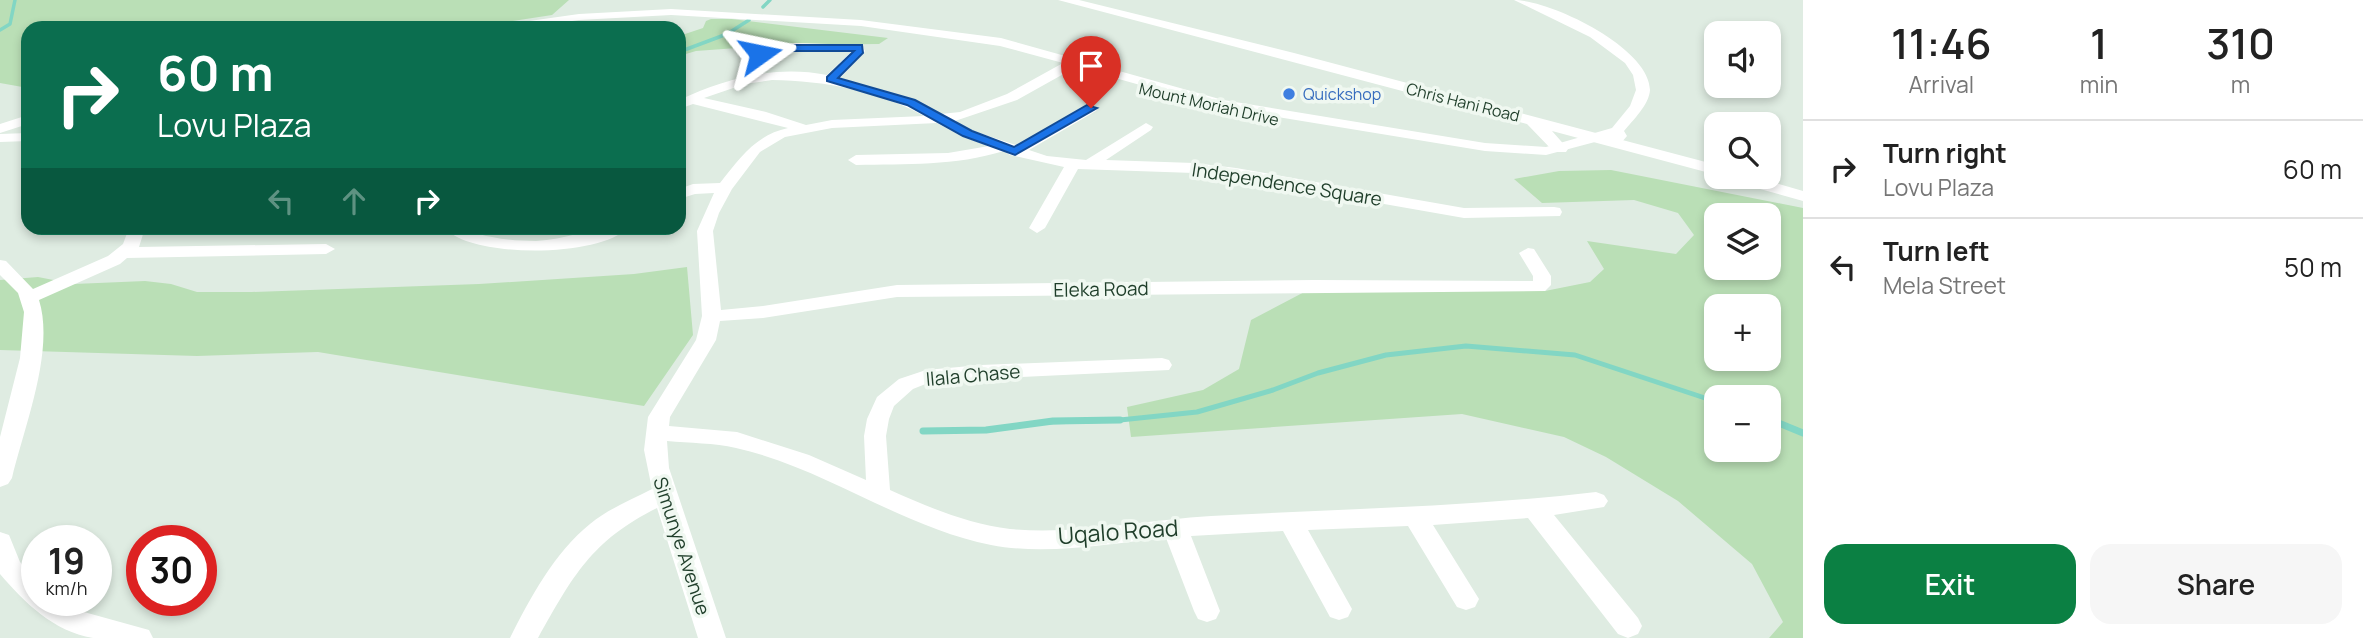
<!DOCTYPE html>
<html lang="en">
<head>
<meta charset="utf-8">
<style>
  :root { --surface:#fff; --page:#f6f6f6; --text:#222; --muted:#767676; --line:#e0e0e0; --accent:#0b8043 }
  body { margin:0; font-family:Manrope,sans-serif; background:var(--page); color:var(--text); height:100vh; display:flex; flex-direction:column; font-size:26px; white-space:nowrap }
  * { box-sizing:border-box; margin:0 }
  p { font-size:23px; color:var(--muted) }
  .icon { flex:none; width:38px; height:38px; fill:none; stroke:currentColor; stroke-width:2; stroke-linecap:round; stroke-linejoin:round }
  .map { position:relative; flex:1; overflow:hidden }
  .side { display:flex; flex-direction:column; background:var(--surface); width:560px }
  .side>* { flex:none }
  .banner { position:absolute; left:21px; top:21px; width:665px; height:214px; border-radius:21px; box-shadow:0 4px 10px #0003; background:#0b6e4f; color:#fff; overflow:hidden }
  .controls { position:absolute; left:1704px; top:21px; display:grid; gap:14px }
  .controls a { display:grid; place-items:center; width:77px; height:77px; border-radius:14px; background:var(--surface); box-shadow:0 4px 10px #0003; font-size:35px }
  .speed { position:absolute; left:21px; top:525px; display:flex; gap:14px; font-size:35px; font-weight:700; text-align:center }
  .speed>* { display:grid; place-content:center; width:91px; height:91px; border-radius:50%; background:var(--surface); box-shadow:0 4px 10px #0003; line-height:1 }
  .speed small { font-size:18px; font-weight:400 }
  .speed .limit { border:10px solid #d22; background:#fff; color:#111 }
  .pin { position:absolute; display:grid; place-items:center; width:60px; height:60px; color:#fff; margin:-72px -30px; border-radius:50% 50% 50% 0; rotate:-45deg; box-shadow:0 0 7px #0007 }
  .pin .icon { rotate:45deg }
  .me { position:absolute; width:77px; margin:-38px; rotate:78deg; stroke-linejoin:round; filter:drop-shadow(0 0 5px #0008) }
  .turn { display:flex; align-items:center; gap:24px; height:147px; padding:0 21px; font-size:32px }
  .turn .icon { width:91px; height:91px; stroke-width:2.5 }
  .turn b { display:block; font-size:49px; line-height:60px }
  .lanes { display:flex; align-items:center; height:66px; padding:0 21px; background:#0003; justify-content:center; gap:35px; direction:ltr }
  .lanes .off { opacity:.35 }
  .eta { display:flex; justify-content:space-evenly; align-items:center; height:119px; text-align:center }
  .eta b { font-size:42px; font-weight:600; line-height:49px }
  .cta { display:flex; gap:14px; margin-top:auto; padding:14px 21px }
  .cta a { flex:1; height:80px; border-radius:21px; background:var(--accent); color:#fff; font-size:28px; font-weight:600; line-height:80px; text-align:center }
  .cta a+a { background:var(--page); color:var(--text) }
  ul { padding:0; list-style:none }
  li { display:flex; align-items:center; gap:21px; height:98px; padding:0 21px; border-top:2px solid var(--line) }
  li div { flex:1 }
  li b { display:block; font-size:26px }
  li em { font-style:normal }
  main { display:flex; flex:1; min-height:0 }
  .map>svg:first-child { display:block }
  .green { fill:#badfb6; fill-rule:evenodd }
  .lines { fill:none; stroke-linecap:round; stroke-linejoin:round }
  .stream-far2 { stroke:#82d6c4; stroke-width:3.5 }
  .stream-far1 { stroke:#82d6c4; stroke-width:5 }
  .stream { stroke:#82d6c4; stroke-width:7 }
  .minor { fill:#fff; fill-rule:evenodd }
  .secondary { fill:#fff; fill-rule:evenodd }
  .route { fill:#1a73e8; stroke:#114b97; stroke-width:2 }
  .shop-dot { fill:#3f7fe0; stroke:#f0f8f1; stroke-width:2.5 }
  .labels { text-anchor:middle; stroke-width:7; stroke-linejoin:round; paint-order:stroke }
  .far-shop-label { font-size:16px; fill:#366cbe; stroke:#f0f8f1; text-anchor:start }
  .far-street-label { font-size:16px; fill:#1f3e2a; stroke:#f0f8f1 }
  .street-label { font-size:19px; fill:#1f3e2a; stroke:#f0f8f1 }
  .near-street-label { font-size:23px; fill:#1f3e2a; stroke:#f0f8f1 }
</style>
</head>
<body>
<main>
<div class="map">
<svg width="1803" height="638" viewBox="0 0 1803 638">
  <rect width="100%" height="100%" fill="#dfece2"/>
  <path class="green" d="M0 0H569L552 15 466 28 386 25 314 28H28V88L0 83Z
    M711 19H732L888 38 879 44 777 45 696 51 679 56V36L703 28 706 21Z
    M1611 170 1803 208V638H1769L1783 622 1752 564 1678 501 1606 457 1564 437 1462 414 1131 437 1127 407 1203 390 1239 369 1251 320 1310 289 1545 291 1590 282 1604 269 1587 241 1676 254 1694 235 1678 213 1634 200 1542 203 1514 179 1559 171ZM1717 215H1769V268H1717ZM1717 306H1769V359H1717ZM1717 397H1769V450H1717Z
    M687 267 693 335 644 406 318 352 197 356 0 350V280L38 277 74 284 145 281 171 284 197 292H252L479 284 634 274Z"/>
  <g class="lines">
    <path class="stream-far2" d="M763 7 770 0
      M0 30 10 24 15 0
      M679 52 727 34 749 20"/>
    <path class="stream-far1" d="M1769 419 1776 422
      M1048 422 1120 420 1197 412 1273 390 1318 373 1386 355 1466 346 1575 355 1717 402"/>
    <path class="stream" d="M1771 420 1803 433
      M923 431 986 430 1053 421 1120 420"/>
    <path class="minor" d="M1514 0C1551 0 1650 48 1650 90 1649 105 1633 120 1624 131L1627 136 1621 143H1611L1610 138 1546 155 1485 151 1222 108 1076 67 1017 100 955 121 973 131 1016 145 1091 104 1098 108 1096 111 1029 150 1047 156 1086 160 1146 123 1153 127 1151 130 1106 160 1194 163 1236 168 1464 208 1554 207 1560 208 1562 212 1560 216 1464 218 1236 178 1194 173 1078 169 1045 228 1037 233 1029 228 1064 167 1010 155 1004 151C955 166 906 164 856 165L848 160 856 155 948 153 989 146 963 137 937 123 832 128 785 137 760 152 732 189 719 213 713 231 721 310 763 306 897 285 1314 280 1533 281V276L1519 253 1528 248 1534 249 1551 276V285L1545 291 897 297 763 318 720 321 716 340 670 417 669 426 737 432 809 455 866 480 864 436 867 419 877 397 899 379 926 370 981 365 1162 358 1169 360 1172 365 1169 370 981 379 928 383 913 389 894 406 889 419 886 436 890 490C928 507 968 524 1010 529 1076 535 1145 520 1211 516 1339 509 1468 507 1596 492L1604 495 1608 501 1604 507 1554 515 1638 618 1642 626 1638 634 1628 638 1618 634 1528 518 1433 525 1479 599 1475 607 1466 610 1457 607 1408 526 1308 530 1352 609 1348 617 1339 620 1330 617 1283 531 1191 536 1220 611 1216 619 1207 622 1198 619 1194 611 1166 538C1109 543 1049 556 991 545 901 527 825 468 736 448 714 443 690 443 667 441L669 468 726 638H698L657 508C591 541 573 576 538 638H510C530 598 555 552 590 524 608 509 631 500 652 489L644 450 648 417 696 340 702 316 697 231 714 193 695 194 679 199V189L693 184 720 183C739 159 755 135 788 128L693 104 679 109V100C726 78 775 65 827 75L851 52 795 51 768 55 763 65H755L753 62 759 49 795 43 862 45 865 51 863 54 840 78 916 100 941 114 960 112 1007 94 1063 63 1000 46 861 26 671 15 579 20 523 28H491L493 26 579 14 671 9 861 20 1001 38 1223 100 1485 143 1546 147 1612 128 1630 106 1636 90 1633 75 1625 63 1590 37ZM772 80C825 81 877 90 924 116L832 120 806 125 766 112 704 98 745 84Z
      M28 115V124L0 133V124Z
      M28 133V141L0 142V134Z
      M129 228H145L139 247 326 244 335 249 326 254 127 258 120 264 39 300C55 351 24 427 12 478L8 484 0 487V437L20 358 24 312 18 293 0 275V260L6 261 33 289 108 256 123 244Z
      M445 228C463 226 474 234 492 237 506 240 521 241 536 241 567 240 597 225 627 228 602 257 471 259 445 228Z
      M0 532 9 535 20 562 37 580V600H63L84 612 149 630 153 638C133 638 112 638 93 638 53 631 25 603 0 574Z"/>
    <path class="secondary" d="M1058 0H1079L1294 53 1717 165V175L1552 131 1568 149 1566 152H1554L1527 124Z
      M1729 177H1755L1803 191V201L1731 181Z"/>
  </g>
  <path class="route" d="M779 45H862L863 53 838 78 915 100 972 131 1014 147 1087 105 1097 108 1015 155 963 136 907 105 827 81V77L854 51H780L760 57 755 54Z"/>
  <circle class="shop-dot" cx="1289" cy="94" r="7"/>
  <g class="labels">
    <g class="far-shop-label">
      <text x="1303" y="100">Quickshop</text>
    </g>
    <g class="far-street-label">
      <text transform="translate(1463 102) rotate(14)" y="6">Chris Hani Road</text>
      <text transform="translate(1209 104) rotate(13)" y="6">Mount Moriah Drive</text>
    </g>
    <g class="street-label">
      <text transform="translate(1287 184) rotate(9)" y="7">Independence Square</text>
      <text transform="translate(1101 289) rotate(-1)" y="7">Eleka Road</text>
      <text transform="translate(973 375) rotate(-5)" y="7">Ilala Chase</text>
      <text transform="translate(682 546) rotate(72)" y="7">Simunye Avenue</text>
    </g>
    <g class="near-street-label">
      <text transform="translate(1118 532) rotate(-4)" y="8">Uqalo Road</text>
    </g>
  </g>
</svg>
<div class="controls">
<a><svg class="icon" aria-label="sound" viewBox="0 0 24 24"><path d="M4 9h4l5-4v14l-5-4H4zM17 9q2 3 0 6"/></svg></a>
<a><svg class="icon" aria-label="search" viewBox="0 0 24 24"><circle cx="10" cy="10" r="6"/><path d="M15 15l6 6"/></svg></a>
<a><svg class="icon" aria-label="layers" viewBox="0 0 24 24"><path d="M12 4l9 5-9 5-9-5zM3 14l9 5 9-5"/></svg></a>
<a>+</a>
<a>−</a>
</div>
<div class="speed"><div>19<small>km/h</small></div><div class="limit">30</div></div>
<div class="pin" style="left:1091px;top:108px;background:#d93025"><svg class="icon" aria-label="arrive" viewBox="0 0 24 24"><path d="M6 21V4h12l-3 4 3 4H6"/></svg></div>
<svg class="me" style="left:760px;top:54px" viewBox="-20 -20 40 40"><path d="M0-17L14 15 0 8-14 15z" fill="#1a73e8" stroke="#fff" stroke-width="4"/></svg>
<div class="banner">
<div class="turn"><svg class="icon" aria-label="right" viewBox="0 0 24 24"><path d="M7 20v-9h11M14 6l5 5-5 5"/></svg><div><b>60 m</b>Lovu Plaza</div></div>
<div class="lanes"><svg class="icon off" aria-label="left" viewBox="0 0 24 24"><path d="M17 20v-9H6M10 6l-5 5 5 5"/></svg><svg class="icon off" aria-label="ahead" viewBox="0 0 24 24"><path d="M12 20V5M6 11l6-6 6 6"/></svg><svg class="icon" aria-label="right" viewBox="0 0 24 24"><path d="M7 20v-9h11M14 6l5 5-5 5"/></svg></div>
</div>
</div>
<section class="side">
<div class="eta">
<div><b>11:46</b><p>Arrival</p></div>
<div><b>1</b><p>min</p></div>
<div><b>310</b><p>m</p></div>
</div>
<ul>
<li><svg class="icon" aria-label="right" viewBox="0 0 24 24"><path d="M7 20v-9h11M14 6l5 5-5 5"/></svg><div><b>Turn right</b><p>Lovu Plaza</p></div><em>60 m</em></li>
<li><svg class="icon" aria-label="left" viewBox="0 0 24 24"><path d="M17 20v-9H6M10 6l-5 5 5 5"/></svg><div><b>Turn left</b><p>Mela Street</p></div><em>50 m</em></li>
</ul>
<div class="cta"><a>Exit</a><a>Share</a></div>
</section>
</main>
</body>
</html>
